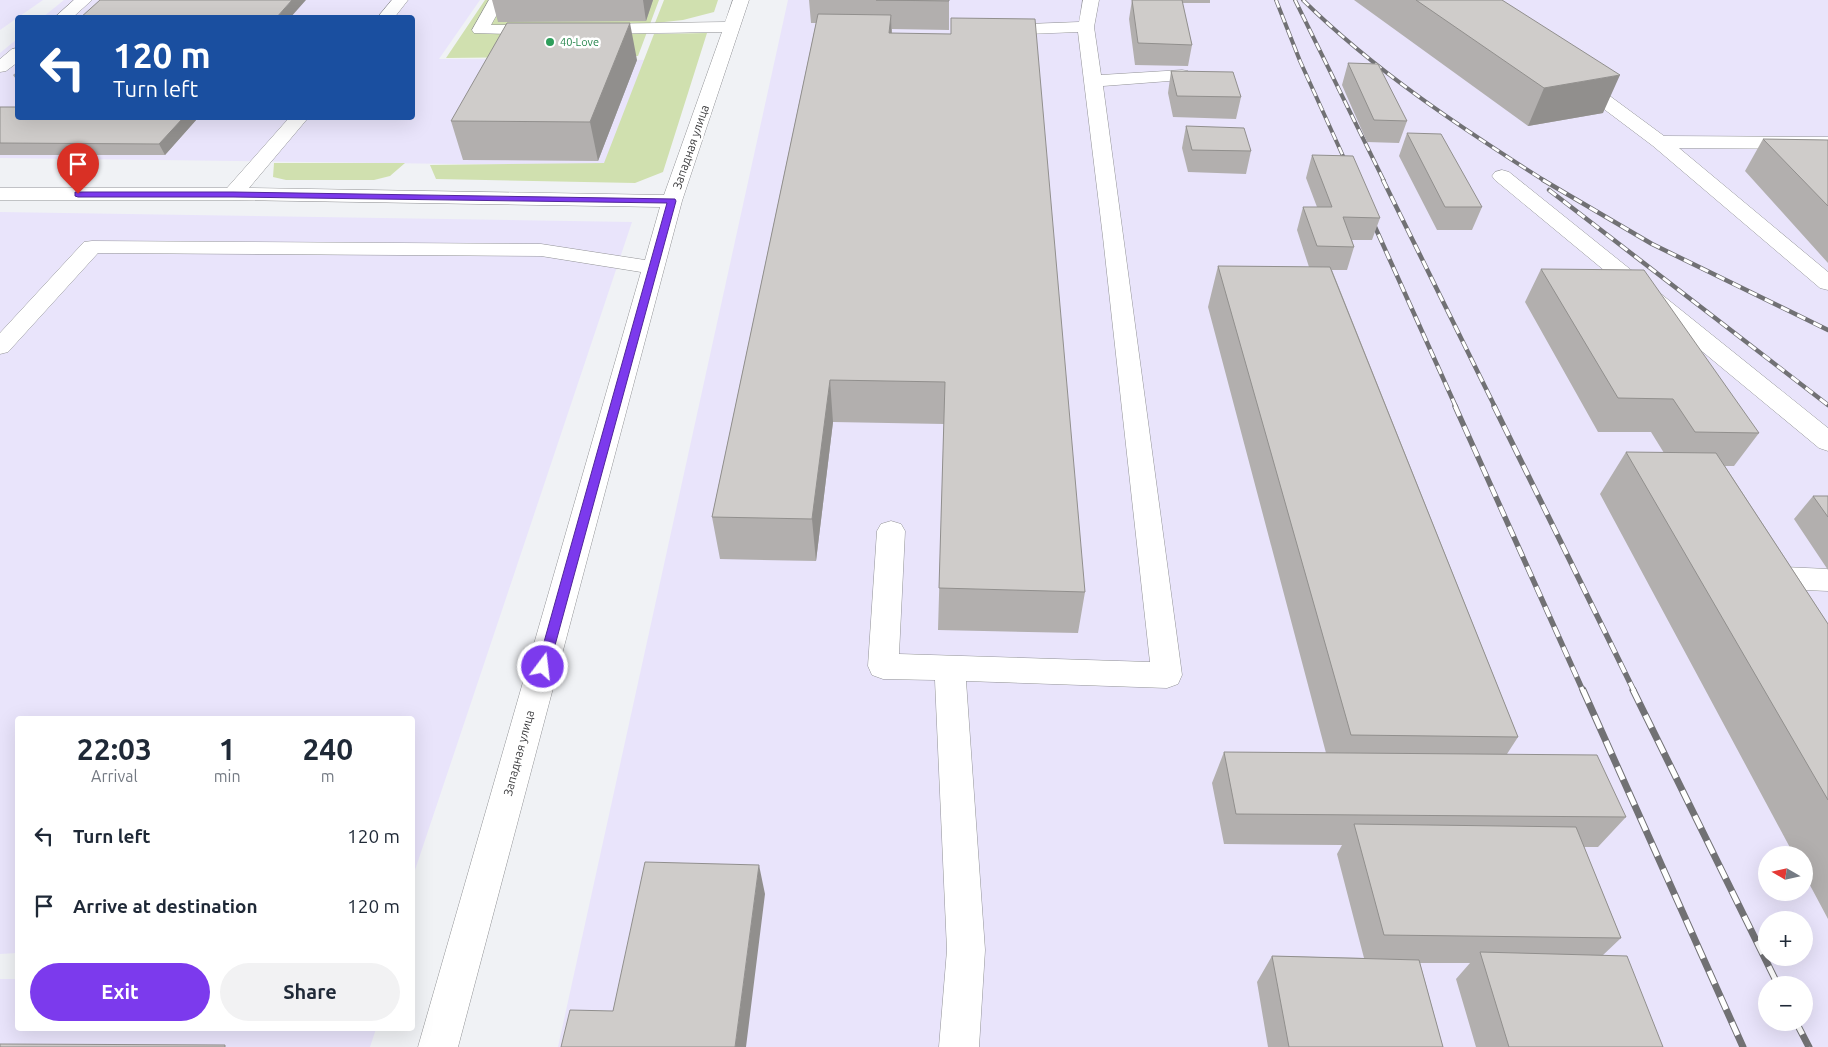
<!DOCTYPE html>
<html lang="en">
<head>
<meta charset="utf-8">
<style>
  :root { --surface:#fff; --page:#f2f2f3; --text:#1f2937; --muted:#747a83; --accent:#7c3aed }
  body { margin:0; font-family:Ubuntu,sans-serif; background:var(--page); color:var(--text); height:100vh; display:flex; flex-direction:column; font-size:19px; white-space:nowrap }
  * { box-sizing:border-box; margin:0 }
  p { font-size:16px; color:var(--muted) }
  .icon { flex:none; width:28px; height:28px; fill:none; stroke:currentColor; stroke-width:2; stroke-linecap:round; stroke-linejoin:round }
  .map { position:relative; flex:1; overflow:hidden }
  .sheet { position:absolute; left:15px; top:716px; width:400px; height:315px; display:flex; flex-direction:column; background:var(--surface); border-radius:5px; box-shadow:0 5px 20px #0002 }
  .sheet>* { flex:none }
  .top-card { position:absolute; left:15px; top:15px; width:400px; height:105px; border-radius:5px; box-shadow:0 5px 20px #0002; background:#1a4fa0; color:#fff; overflow:hidden }
  .needle { width:32px; rotate:279deg }
  .fabs { position:absolute; left:1758px; top:846px; display:grid; gap:10px }
  .fabs a { display:grid; place-items:center; width:55px; height:55px; border-radius:50%; background:var(--surface); box-shadow:0 5px 20px #0002; font-size:25px }
  .pin { position:absolute; display:grid; place-items:center; width:42px; height:42px; color:#fff; margin:-51px -21px; border-radius:50% 50% 50% 0; rotate:-45deg; box-shadow:0 0 5px #0007 }
  .pin .icon { rotate:45deg }
  .me { position:absolute; width:55px; margin:-28px; rotate:15deg; stroke-linejoin:round; filter:drop-shadow(0 0 4px #0008) }
  .turn { display:flex; align-items:center; gap:18px; height:105px; padding:0 15px; font-size:22px }
  .turn .icon { width:65px; height:65px; stroke-width:2.5 }
  .turn b { display:block; font-size:35px; line-height:42px }
  .eta { display:flex; justify-content:space-evenly; align-items:center; height:85px; text-align:center }
  .eta b { font-size:30px; font-weight:600; line-height:35px }
  .button { display:flex; gap:10px; margin-top:auto; padding:10px 15px }
  .button a { flex:1; height:58px; border-radius:30px; background:var(--accent); color:#fff; font-size:20px; font-weight:600; line-height:58px; text-align:center }
  .button a+a { background:var(--page); color:var(--text) }
  ul { padding:0; list-style:none }
  li { display:flex; align-items:center; gap:15px; height:70px; padding:0 15px }
  li div { flex:1 }
  li b { display:block; font-size:19px }
  li em { font-style:normal }
  .map>svg:first-child { display:block }
  .industrial { fill:#e9e4fb; fill-rule:evenodd }
  .green { fill:#d0e0af }
  .lines { fill:none; stroke-linecap:round; stroke-linejoin:round }
  .minor-casing { stroke:#929396; stroke-width:1 }
  .minor { fill:#fff; fill-rule:evenodd }
  .rail-far3-casing { stroke:#717174; stroke-width:4 }
  .rail-far2-casing { stroke:#717174; stroke-width:4.5 }
  .rail-far1-casing { stroke:#717174; stroke-width:5.5 }
  .rail-casing { stroke:#717174; stroke-width:7 }
  .rail-far3 { stroke:#fff; stroke-width:2.5; stroke-dasharray:8; stroke-linecap:butt }
  .rail-far2 { stroke:#fff; stroke-width:3; stroke-dasharray:9; stroke-linecap:butt }
  .rail-far1 { stroke:#fff; stroke-width:4; stroke-dasharray:11; stroke-linecap:butt }
  .rail { stroke:#fff; stroke-width:5; stroke-dasharray:14; stroke-linecap:butt }
  .wall { fill:#b2afae }
  .shaded-wall { fill:#918f8d }
  .building { fill:#cfccca; stroke:#918f8d }
  .route { fill:#7c3aed; stroke:#51269a }
  .leisure-dot { fill:#2e9e5b; stroke:#fff; stroke-width:2 }
  .labels { text-anchor:middle; stroke-width:5; stroke-linejoin:round; paint-order:stroke }
  .far-leisure-label { font-size:11px; fill:#27864d; stroke:#fff; text-anchor:start }
  .street-label { font-size:12px; fill:#3a3a3c; stroke:#fff }
</style>
</head>
<body>
<div class="map">
<svg width="1828" height="1047" viewBox="0 0 1828 1047">
  <rect width="100%" height="100%" fill="#f0f2f5"/>
  <path class="industrial" d="M0 0H43L0 30Z
    M64 0H480L439 59 650 60 607 166 0 158V53L17 39 18 118H412V18L43 17Z
    M788 0H1828V1047H558ZM1766 855H1804V892H1766ZM1766 920H1804V958H1766ZM1766 985H1804V1022H1766Z
    M0 212 632 222 413 876 412 719H18L17 953 0 954Z
    M0 979H17L18 1029H376L370 1047H0Z"/>
  <path class="green" d="M485 0H659L638 56 446 58Z
    M664 0H718L714 12 683 20 655 23Z
    M707 33 663 172 635 183 436 179 430 165 604 163 654 34Z
    M274 163H405L390 176 374 180H286L273 177Z"/>
  <g class="lines">
    <g class="minor-casing">
      <path id="minor" d="M74 0H92L72 18H54Z
        M392 0H408L394 18H377Z
        M489 0H505L491 25H541L547 27 549 30 547 33 541 35 474 33 472 30Z
        M733 0H749L682 201 458 1047H418L641 272 541 256 98 253 8 352 0 354V333L84 242 92 241 541 244 645 260 660 207 233 200H0V188H227L289 118H308L249 188 664 195 722 32 594 34 588 32 586 29 588 26 594 24 725 22Z
        M1083 0H1099L1094 27 1101 75 1182 70 1188 71 1191 75 1188 79 1182 80 1103 86 1182 675 1178 684 1167 688 966 681 985 950 979 1047H939L947 950 935 680 883 679 872 675 868 666 877 531 881 524 891 521 901 524 905 531 899 654 1150 662 1103 237 1078 32 1000 35 994 33 992 30 994 27 1000 25 1079 22Z
        M18 48V62L6 71 0 72V59L12 49Z
        M1578 76 1584 77 1664 136 1828 137V149L1679 148 1828 272V290L1820 288 1653 146 1572 85 1569 81 1572 77Z
        M1502 170 1509 172 1828 428V451L1819 448 1495 180 1492 176 1495 172Z
        M1762 566 1828 569V591L1762 588 1752 585 1748 577 1752 569Z"/>
    </g>
    <use href="#minor" class="minor"/>
    <g class="rail-far3-casing">
      <path id="rail-far3" d="M1276 0 1300 61 1348 167
        M1295 0 1384 181
        M1303 0C1375 71 1460 127 1545 181"/>
    </g>
    <g class="rail-far2-casing">
      <path id="rail-far2" d="M1383 180 1495 407
        M1543 180 1652 244 1828 330
        M1549 190 1828 405
        M1371 218 1456 407"/>
    </g>
    <g class="rail-far1-casing">
      <path id="rail-far1" d="M1455 406 1583 691
        M1494 406 1634 691"/>
    </g>
    <g class="rail-casing">
      <path id="rail" d="M1583 690 1743 1047
        M1633 690 1778 985
        M1796 1022 1809 1047"/>
    </g>
    <use href="#rail-far3" class="rail-far3"/>
    <use href="#rail-far2" class="rail-far2"/>
    <use href="#rail-far1" class="rail-far1"/>
    <use href="#rail" class="rail"/>
  </g>
  <path class="wall" d="M492 0H653L646 21 498 22Z
    M809 0H949V30L892 29V33L1085 592 1078 633 938 630 944 424 833 422 816 561 720 559 712 517 816 23H811Z
    M1132 0H1210V3H1182L1192 45 1188 66 1135 65 1129 19Z
    M1354 0H1502L1603 113 1528 126Z
    M637 60 598 161 463 160 451 121Z
    M1348 63 1407 121 1399 143 1367 142 1342 85Z
    M18 71V82L13 75Z
    M1171 71 1241 97 1236 119 1173 117 1168 93Z
    M0 107 197 119 165 155H0Z
    M1186 126 1251 151 1246 174 1188 172 1182 148Z
    M1407 133 1482 207 1472 230H1437L1399 156Z
    M1763 139 1828 140V263L1745 171Z
    M1312 155 1380 218 1372 240H1352L1354 247 1347 270H1332L1518 737 1507 754 1626 817 1598 847H1584L1621 938 1602 956 1663 1047H1476L1456 979 1470 963H1420L1443 1047H1268L1257 982 1272 956 1364 958 1337 854 1342 845 1224 844 1212 783 1224 752 1326 753 1208 307 1218 266 1309 267 1297 230 1303 207H1317L1306 178Z
    M1541 269 1759 433 1734 466H1725L1828 624V919L1804 874V855H1794L1600 494 1626 452 1664 453 1651 432H1598L1525 302Z
    M1813 496H1828V570L1794 519Z"/>
  <path class="shaded-wall" d="M292 0H306L290 18H276Z
    M643 0H653L646 21Z
    M891 15 892 52 889 33Z
    M630 23 637 60 598 161 590 122Z
    M1620 75 1603 113 1528 126 1544 88Z
    M183 118H196L197 119 165 155 159 144Z
    M830 380 833 422 816 561 812 519Z
    M759 865 765 894 746 1047H735Z"/>
  <path class="building" d="M100 0H292L276 18H80Z
    M876 0H949V1Z
    M1132 0H1182L1192 45 1138 43Z
    M1416 0H1502L1620 75 1544 88Z
    M818 14 891 15 889 33 951 34V18L1035 19 1085 592 939 588 945 382 830 380 812 519 712 517Z
    M507 23H630L590 122 451 121Z
    M1348 63 1378 64 1407 121 1374 120Z
    M1171 71 1233 72 1241 97 1177 96Z
    M0 107H18V118H183L159 144 0 143Z
    M1186 126 1244 128 1251 151 1192 150Z
    M1407 133 1441 134 1482 207H1445Z
    M1763 139 1828 140V206Z
    M1312 155 1353 156 1380 218 1343 217 1354 247 1317 246 1303 207H1332Z
    M1218 266 1330 267 1518 737 1351 735Z
    M1541 269 1644 270 1759 433 1695 432 1673 399 1618 398Z
    M1626 452 1716 453 1828 624V800Z
    M1813 496H1828V517Z
    M1224 752 1597 755 1626 817 1236 814Z
    M1354 824 1576 827 1621 938 1384 935Z
    M645 862 759 865 735 1047H561L570 1010 613 1011Z
    M1480 952 1627 956 1663 1047H1509Z
    M1272 956 1419 960 1443 1047H1289Z
    M0 1044 225 1045V1047H0Z"/>
  <path class="route" d="M75 192H233L675 199 676 201 548 671 543 672 539 671 537 667 667 203 233 197H78L75 196Z"/>
  <circle class="leisure-dot" cx="550" cy="42" r="5"/>
  <g class="labels">
    <g class="far-leisure-label">
      <text x="560" y="46">40-Love</text>
    </g>
    <g class="street-label">
      <text transform="translate(691 147) rotate(-71)" y="4">Западная улица</text>
      <text transform="translate(519 753) rotate(-75)" y="4">Западная улица</text>
    </g>
  </g>
</svg>
<div class="fabs">
<a><svg class="needle" viewBox="-14 -14 28 28"><path d="M0-13l5 13h-10z" fill="#e53935"/><path d="M0 13l5-13h-10z" fill="#747a83"/></svg></a>
<a>+</a>
<a>−</a>
</div>
<div class="pin" style="left:78px;top:194px;background:#d93025"><svg class="icon" aria-label="arrive" viewBox="0 0 24 24"><path d="M6 21V4h12l-3 4 3 4H6"/></svg></div>
<svg class="me" style="left:543px;top:667px" viewBox="-20 -20 40 40"><circle r="17" fill="#7c3aed" stroke="#fff" stroke-width="3"/><path d="M0-11L8 9 0 5-8 9z" fill="#fff"/></svg>
<div class="top-card">
<div class="turn"><svg class="icon" aria-label="left" viewBox="0 0 24 24"><path d="M17 20v-9H6M10 6l-5 5 5 5"/></svg><div><b>120 m</b>Turn left</div></div>
</div>
<section class="sheet">
<div class="eta">
<div><b>22:03</b><p>Arrival</p></div>
<div><b>1</b><p>min</p></div>
<div><b>240</b><p>m</p></div>
</div>
<ul>
<li><svg class="icon" aria-label="left" viewBox="0 0 24 24"><path d="M17 20v-9H6M10 6l-5 5 5 5"/></svg><div><b>Turn left</b></div><em>120 m</em></li>
<li><svg class="icon" aria-label="arrive" viewBox="0 0 24 24"><path d="M6 21V4h12l-3 4 3 4H6"/></svg><div><b>Arrive at destination</b></div><em>120 m</em></li>
</ul>
<div class="button"><a>Exit</a><a>Share</a></div>
</section>
</div>
</body>
</html>
